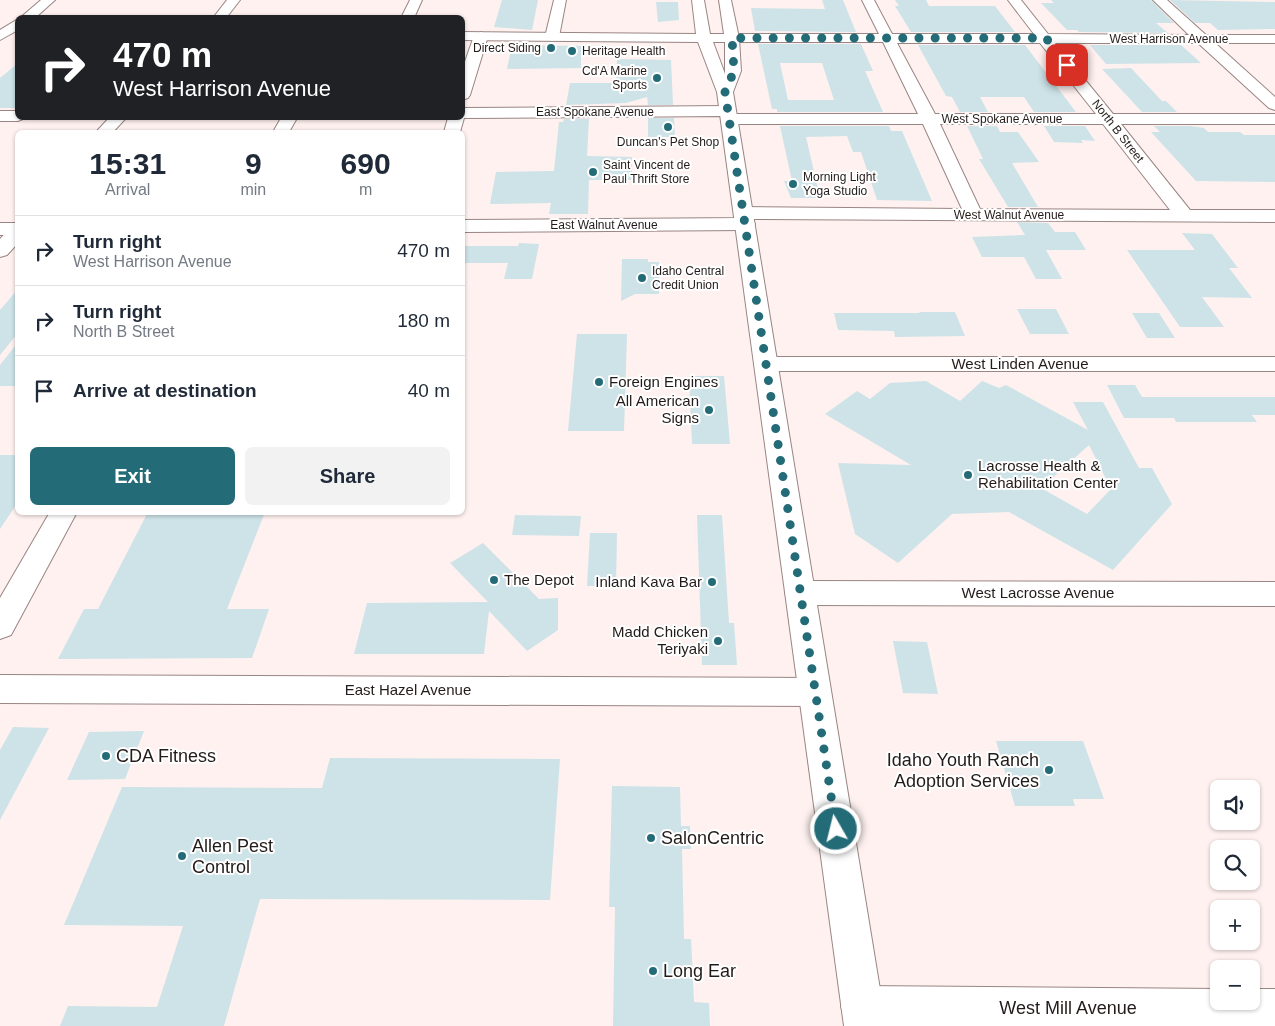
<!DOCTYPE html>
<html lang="en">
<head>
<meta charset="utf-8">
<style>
  :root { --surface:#fff; --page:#f2f2f3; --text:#1f2937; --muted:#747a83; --line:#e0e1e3; --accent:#246b78 }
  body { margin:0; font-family:Arial,sans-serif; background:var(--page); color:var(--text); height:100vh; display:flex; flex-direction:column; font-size:19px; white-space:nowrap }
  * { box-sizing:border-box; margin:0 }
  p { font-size:16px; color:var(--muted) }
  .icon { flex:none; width:28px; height:28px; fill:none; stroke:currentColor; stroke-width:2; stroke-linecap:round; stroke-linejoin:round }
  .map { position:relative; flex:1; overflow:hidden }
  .drawer { position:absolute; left:15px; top:130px; width:450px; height:385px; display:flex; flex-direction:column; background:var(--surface); border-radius:8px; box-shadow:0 1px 4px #0004 }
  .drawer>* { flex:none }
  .hud { position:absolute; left:15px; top:15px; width:450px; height:105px; border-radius:8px; box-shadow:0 1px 4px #0004; background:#202124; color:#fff; overflow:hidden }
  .buttons { position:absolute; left:1210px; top:780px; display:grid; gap:10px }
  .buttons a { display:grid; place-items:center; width:50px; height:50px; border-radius:8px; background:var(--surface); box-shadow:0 1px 4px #0004; font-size:25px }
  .pin { position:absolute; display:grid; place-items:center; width:42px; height:42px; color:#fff; margin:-21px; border-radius:10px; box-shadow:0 2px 8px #0006 }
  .me { position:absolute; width:55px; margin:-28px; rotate:352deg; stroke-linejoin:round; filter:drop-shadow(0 0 4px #0008) }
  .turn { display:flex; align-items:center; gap:18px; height:105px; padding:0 15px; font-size:22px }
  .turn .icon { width:65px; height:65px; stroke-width:2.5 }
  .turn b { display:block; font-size:35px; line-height:42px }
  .eta { display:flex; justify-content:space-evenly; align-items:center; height:85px; text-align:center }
  .eta b { font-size:30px; font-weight:600; line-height:35px }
  .button { display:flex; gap:10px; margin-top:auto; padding:10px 15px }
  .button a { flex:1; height:58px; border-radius:8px; background:var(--accent); color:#fff; font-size:20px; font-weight:600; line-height:58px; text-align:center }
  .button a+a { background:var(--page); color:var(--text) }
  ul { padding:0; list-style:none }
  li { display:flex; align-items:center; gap:15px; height:70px; padding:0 15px; border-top:1px solid var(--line) }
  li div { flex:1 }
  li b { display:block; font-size:19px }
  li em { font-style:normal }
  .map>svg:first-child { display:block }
  .building { fill:#cde3e8; fill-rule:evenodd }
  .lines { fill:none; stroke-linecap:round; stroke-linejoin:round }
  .minor-casing { stroke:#998583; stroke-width:2 }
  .major-casing { stroke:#998583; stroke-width:2 }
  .minor { fill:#fff; fill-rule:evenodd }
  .major { fill:#fff; fill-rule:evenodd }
  .route { stroke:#246b78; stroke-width:9; stroke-dasharray:0 16.2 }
  .poi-dot { fill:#246b78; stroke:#fff; stroke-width:2 }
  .labels { text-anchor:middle; stroke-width:4; stroke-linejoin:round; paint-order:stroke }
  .far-street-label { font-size:12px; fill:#231b1a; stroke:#fff }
  .far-poi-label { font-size:12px; fill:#231b1a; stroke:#fff; text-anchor:start }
  .street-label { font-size:15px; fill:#231b1a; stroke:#fff }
  .poi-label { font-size:15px; fill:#231b1a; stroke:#fff; text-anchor:start }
  .near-poi-label { font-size:18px; fill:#231b1a; stroke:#fff; text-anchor:start }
  .near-street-label { font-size:18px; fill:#231b1a; stroke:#fff }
</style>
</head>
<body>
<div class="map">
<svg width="1275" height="1026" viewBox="0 0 1275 1026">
  <rect width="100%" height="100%" fill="#fef1ef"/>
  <path class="building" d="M502 0H538L532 30 494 27Z
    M822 0H843L856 32 755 31 751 8 825 9Z
    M895 0H926L929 6H995L1015 32H911L895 6H899Z
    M1051 0H1151L1174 23H1156L1168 33 1079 32 1077 30H1067L1041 3H1054Z
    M1170 0 1275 2V29L1218 30 1210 23H1195Z
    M656 2H678L679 20 658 22Z
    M758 44H861L873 71H865L883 112H777V109H772ZM780 63H822L834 100H788Z
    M512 45 581 46V68L507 69Z
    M918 45H1025L1076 112H1034L1024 97H980L988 112H960L952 97 946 96Z
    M1090 45H1181L1201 63 1106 64Z
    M617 59 671 60 673 105H648L647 97 626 103 566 105 570 83H616Z
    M18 63V108H0V78Z
    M1131 68 1162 101H1166L1177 112H1142L1102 69Z
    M648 118H674L675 137H648Z
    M564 119H589L587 156 632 157V180H589L588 214H549L551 203 490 204 496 172 554 171 559 122H563Z
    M780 126H889L891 131H902L932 201 877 200 861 152H853L847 136 806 137 820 198H791L784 181H792Z
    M967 126H997L1000 132H1018L1039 162 1012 163 1038 207H1008L979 159H983Z
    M1044 126H1085L1095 141 1081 140 1083 143 1054 142Z
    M1154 126H1190L1204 128 1208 132H1240L1244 135H1275V182L1196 181 1151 132H1160Z
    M1017 222 1048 223 1055 232H1075L1086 250H1046L1062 279H1036L1024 257H982L972 237 1025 235Z
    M1182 233 1212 234 1238 268H1229L1252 298 1202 297 1224 327H1180L1127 250H1195Z
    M519 243 539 244 532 279H504L508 263H462V246H518Z
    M622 259H648V262H659V294H635L621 301Z
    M18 289V333L0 355V310Z
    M1017 309H1056L1069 334H1030Z
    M919 312H955L965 336 895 337 894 331 838 330 834 313H920Z
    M1132 313H1159L1175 338H1147Z
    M577 334H627L624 431H568Z
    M18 342V386H0V365Z
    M689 376H724L730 444H692Z
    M926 381 960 401 982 381 999 388 1006 385 1088 430 1073 402H1103L1139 468H1152L1172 504 1113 570 1009 512 952 514 898 563 855 534 838 463 911 465 825 414 857 391 870 399 890 383ZM1089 445 1111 489 1087 514 1041 488Z
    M1107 385H1135L1142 397H1275V415H1252L1257 422H1176L1174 418H1124Z
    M0 455H18V502L0 529Z
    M148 512H265L227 609H269L252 658 58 659 84 609H98Z
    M515 515 581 516 579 536 512 535Z
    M697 515H722L729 623H734L737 665H702Z
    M590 533H617L616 586H587Z
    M483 543 539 599 558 598V630L527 651 489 611 484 654H354L367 603 488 602 450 563Z
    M893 641 927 642 938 694 903 693Z
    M13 727 49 728 0 820V750Z
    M144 731 125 779 67 780 89 732Z
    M996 741H1083L1104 799H1073L1075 806H1015Z
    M330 758 560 759 550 900 260 899 224 1026H60L68 1006 157 1007 183 926 64 925 122 787 322 788Z
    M612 786 680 787 681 826H690L691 849H682L684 939H691L694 1002 709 1003 710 1026H613L615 907H609Z"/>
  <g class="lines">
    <g class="minor-casing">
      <path id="minor" d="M410 0H422L414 18H401Z
        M554 0H566L559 37 552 41 545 37Z
        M862 0H874L892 34H1034L1008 0H1021L1048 34 1189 35 1153 0H1167L1206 35H1275V43H1215L1275 97V110L1269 108 1198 43H1055L1113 114H1275V124H1121L1190 210H1275V222L747 219 752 220 755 224 752 228 745 230 462 232V220L741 218 736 217 734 213 736 209 743 207 962 209 923 124H729L723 122 721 119 723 116 464 118 460 132H444L448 118H462V108L728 106 734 108 736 111 734 114H918L883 42H732L725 38 732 34H879ZM897 43H1040L1096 114H935ZM940 124H1103L1170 210 980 209Z
        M481 32 488 36 470 95 468 98 462 100V70L474 36Z
        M0 111H18V118H25L18 121H0Z
        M281 118H297L289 132H273Z
        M0 223H18V235H0Z
        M766 357H1275V371H766L758 369 754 364 758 359Z
        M50 512H77L11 635 0 639V598Z
        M800 581 1275 582V606L800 605 789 601 785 593 789 585Z
        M0 675 815 678 827 682 831 692 827 702 815 706 0 703Z
        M862 986 1219 989V1001H1251V989H1275V1026H858L847 1022 841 1007 847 992Z"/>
    </g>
    <g class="major-casing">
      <path id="major" d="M41 0H55L35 18H20Z
        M227 0H240L226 18H213Z
        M692 0H704L710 34H724L719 0H731L739 38 741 71 733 92 886 1026H844L717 92 698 42 462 40V32L696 34ZM713 42H725V74Z
        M18 19V30L0 40V30Z
        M109 118H126L113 132H96Z
        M18 225V243L7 255 0 257V239L11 227Z"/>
    </g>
    <use href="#minor" class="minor"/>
    <use href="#major" class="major"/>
  </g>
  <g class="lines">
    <path class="route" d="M836 829 725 92 734 71 732 38H1046L1067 65"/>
  </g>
  <g class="poi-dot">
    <circle cx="551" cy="48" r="5"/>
    <circle cx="572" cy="51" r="5"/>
    <circle cx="657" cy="78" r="5"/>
    <circle cx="668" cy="127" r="5"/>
    <circle cx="593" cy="172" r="5"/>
    <circle cx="793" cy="184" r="5"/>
    <circle cx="642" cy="278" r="5"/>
    <circle cx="599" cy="382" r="5"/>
    <circle cx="709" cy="410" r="5"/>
    <circle cx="968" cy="475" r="5"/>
    <circle cx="494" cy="580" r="5"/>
    <circle cx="712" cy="582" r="5"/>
    <circle cx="718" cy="641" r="5"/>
    <circle cx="106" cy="756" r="5"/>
    <circle cx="1049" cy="770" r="5"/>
    <circle cx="651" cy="838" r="5"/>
    <circle cx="182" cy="856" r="5"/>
    <circle cx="653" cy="971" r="5"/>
  </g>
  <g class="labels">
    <g class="far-street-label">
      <text x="1169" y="43">West Harrison Avenue</text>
      <text x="595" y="116">East Spokane Avenue</text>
      <text x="1002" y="123">West Spokane Avenue</text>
      <text transform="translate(1118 131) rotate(52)" y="4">North B Street</text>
      <text x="1009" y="219">West Walnut Avenue</text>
      <text x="604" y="229">East Walnut Avenue</text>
    </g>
    <g class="far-poi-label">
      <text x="541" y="52" text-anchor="end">Direct Siding</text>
      <text x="582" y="55">Heritage Health</text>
      <text x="647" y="75" text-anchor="end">Cd'A Marine<tspan x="647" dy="14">Sports</tspan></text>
      <text x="668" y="146" text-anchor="middle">Duncan's Pet Shop</text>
      <text x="603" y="169">Saint Vincent de<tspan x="603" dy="14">Paul Thrift Store</tspan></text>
      <text x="803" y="181">Morning Light<tspan x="803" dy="14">Yoga Studio</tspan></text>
      <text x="652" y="275">Idaho Central<tspan x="652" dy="14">Credit Union</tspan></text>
    </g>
    <g class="street-label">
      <text x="1020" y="369">West Linden Avenue</text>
      <text x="1038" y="598">West Lacrosse Avenue</text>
      <text x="408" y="695">East Hazel Avenue</text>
    </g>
    <g class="poi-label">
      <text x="609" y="387">Foreign Engines</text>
      <text x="699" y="406" text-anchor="end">All American<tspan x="699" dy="17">Signs</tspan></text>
      <text x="978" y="471">Lacrosse Health &amp;<tspan x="978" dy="17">Rehabilitation Center</tspan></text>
      <text x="504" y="585">The Depot</text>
      <text x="702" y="587" text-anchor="end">Inland Kava Bar</text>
      <text x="708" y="637" text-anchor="end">Madd Chicken<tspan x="708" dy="17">Teriyaki</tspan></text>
    </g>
    <g class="near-poi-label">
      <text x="116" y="762">CDA Fitness</text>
      <text x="1039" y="766" text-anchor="end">Idaho Youth Ranch<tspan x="1039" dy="21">Adoption Services</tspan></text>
      <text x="661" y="844">SalonCentric</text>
      <text x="192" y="852">Allen Pest<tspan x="192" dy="21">Control</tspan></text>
      <text x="663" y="977">Long Ear</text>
    </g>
    <g class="near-street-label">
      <text x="1068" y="1014">West Mill Avenue</text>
    </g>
  </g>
</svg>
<div class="buttons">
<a><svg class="icon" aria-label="sound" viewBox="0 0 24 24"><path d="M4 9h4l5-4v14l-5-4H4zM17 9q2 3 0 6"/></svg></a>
<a><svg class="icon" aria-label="search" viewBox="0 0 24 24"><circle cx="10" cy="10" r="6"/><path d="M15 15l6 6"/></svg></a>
<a>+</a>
<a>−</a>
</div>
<div class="pin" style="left:1067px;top:65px;background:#d93025"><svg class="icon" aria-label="arrive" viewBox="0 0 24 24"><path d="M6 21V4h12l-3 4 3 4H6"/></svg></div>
<svg class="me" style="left:836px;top:829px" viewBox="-20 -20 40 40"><circle r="17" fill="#246b78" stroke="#fff" stroke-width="3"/><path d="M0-11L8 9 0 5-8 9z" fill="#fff"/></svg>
<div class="hud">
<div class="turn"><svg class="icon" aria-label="right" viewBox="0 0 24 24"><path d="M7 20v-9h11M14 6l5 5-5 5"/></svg><div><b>470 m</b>West Harrison Avenue</div></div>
</div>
<section class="drawer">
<div class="eta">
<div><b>15:31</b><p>Arrival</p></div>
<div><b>9</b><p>min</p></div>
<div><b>690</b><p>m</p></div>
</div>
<ul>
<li><svg class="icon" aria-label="right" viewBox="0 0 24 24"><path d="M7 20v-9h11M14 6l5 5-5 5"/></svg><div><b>Turn right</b><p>West Harrison Avenue</p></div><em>470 m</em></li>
<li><svg class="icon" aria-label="right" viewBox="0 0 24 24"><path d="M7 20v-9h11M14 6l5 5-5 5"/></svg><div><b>Turn right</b><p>North B Street</p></div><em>180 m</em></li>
<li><svg class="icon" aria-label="arrive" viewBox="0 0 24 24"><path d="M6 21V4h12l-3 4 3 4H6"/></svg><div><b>Arrive at destination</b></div><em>40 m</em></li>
</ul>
<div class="button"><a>Exit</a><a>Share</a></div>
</section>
</div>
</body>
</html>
